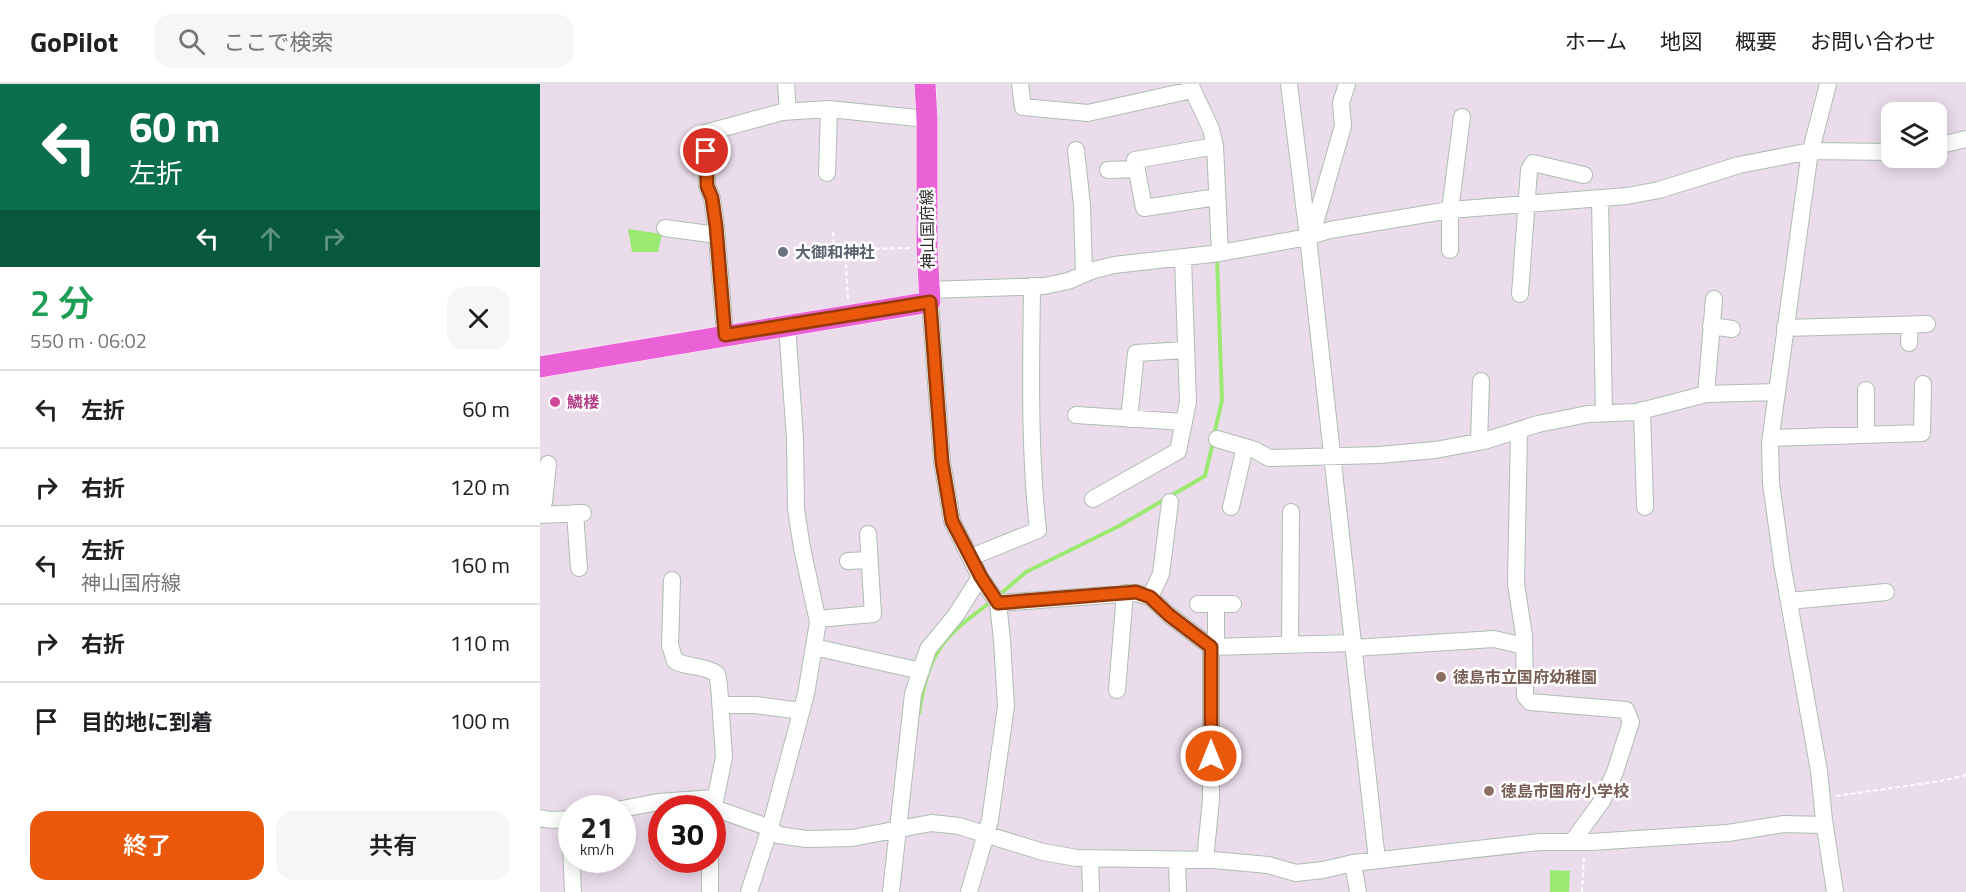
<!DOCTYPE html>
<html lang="ja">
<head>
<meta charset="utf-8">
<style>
  :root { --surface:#fff; --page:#f6f6f6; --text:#202124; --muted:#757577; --line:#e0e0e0; --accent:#ea580c }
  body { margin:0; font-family:"Titillium Web","Noto Sans JP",sans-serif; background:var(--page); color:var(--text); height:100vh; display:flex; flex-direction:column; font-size:22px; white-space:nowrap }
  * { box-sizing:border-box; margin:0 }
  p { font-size:20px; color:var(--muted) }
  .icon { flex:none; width:33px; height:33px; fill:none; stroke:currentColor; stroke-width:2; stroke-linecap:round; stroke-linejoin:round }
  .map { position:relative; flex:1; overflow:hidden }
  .side { display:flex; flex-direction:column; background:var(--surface); width:540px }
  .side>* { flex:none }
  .banner { background:#0b6e4f; color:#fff; overflow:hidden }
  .buttons { position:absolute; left:1341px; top:18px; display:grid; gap:12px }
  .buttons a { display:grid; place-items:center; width:66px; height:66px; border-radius:12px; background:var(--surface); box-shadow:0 3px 15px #0003; font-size:30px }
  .speed { position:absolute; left:18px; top:711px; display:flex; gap:12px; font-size:30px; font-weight:700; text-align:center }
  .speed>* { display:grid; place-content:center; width:78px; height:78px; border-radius:50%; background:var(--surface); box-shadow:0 3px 15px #0003; line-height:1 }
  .speed small { font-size:15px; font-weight:400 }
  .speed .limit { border:9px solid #d22; background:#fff; color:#111 }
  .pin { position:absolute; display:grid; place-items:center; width:51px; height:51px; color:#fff; margin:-26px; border:3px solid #fff; border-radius:50%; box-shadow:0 2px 6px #0007 }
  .me { position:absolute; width:66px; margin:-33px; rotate:0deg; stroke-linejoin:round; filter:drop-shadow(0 0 4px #0008) }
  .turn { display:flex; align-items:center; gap:21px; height:126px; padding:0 30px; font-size:27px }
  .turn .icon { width:78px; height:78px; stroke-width:2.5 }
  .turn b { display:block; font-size:42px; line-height:51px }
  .lanes { display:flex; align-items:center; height:57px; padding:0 30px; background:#0003; justify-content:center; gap:30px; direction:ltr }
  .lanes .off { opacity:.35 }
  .round { display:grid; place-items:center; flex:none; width:63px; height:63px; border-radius:18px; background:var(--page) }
  .overview { display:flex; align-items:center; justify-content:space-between; height:102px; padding:0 30px }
  h1 { font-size:36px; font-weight:600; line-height:45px; color:#1e9e55 }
  .cta { display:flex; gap:12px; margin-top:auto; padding:12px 30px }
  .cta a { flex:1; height:69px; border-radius:18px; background:var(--accent); color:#fff; font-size:24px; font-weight:600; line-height:69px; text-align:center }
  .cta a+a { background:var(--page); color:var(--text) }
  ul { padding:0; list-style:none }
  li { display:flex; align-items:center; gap:18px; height:78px; padding:0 30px; border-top:2px solid var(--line) }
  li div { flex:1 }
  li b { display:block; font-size:22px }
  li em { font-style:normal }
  header { display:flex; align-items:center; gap:36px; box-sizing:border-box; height:84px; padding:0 30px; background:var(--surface); border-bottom:2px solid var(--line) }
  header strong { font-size:28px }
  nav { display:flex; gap:33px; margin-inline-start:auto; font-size:21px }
  .search { width:420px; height:54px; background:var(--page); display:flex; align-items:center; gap:15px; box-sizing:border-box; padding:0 21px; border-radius:18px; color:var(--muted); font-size:22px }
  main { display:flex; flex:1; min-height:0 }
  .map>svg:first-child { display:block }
  .water { fill:#9ce972 }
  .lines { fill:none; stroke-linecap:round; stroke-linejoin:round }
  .stream { stroke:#9ce972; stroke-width:4 }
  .minor-casing { stroke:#afbdb2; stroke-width:18 }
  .major-casing { stroke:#fff; stroke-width:22 }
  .path { stroke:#fff; stroke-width:2; stroke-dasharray:4.5 3; stroke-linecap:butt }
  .minor { stroke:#fff; stroke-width:16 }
  .major { stroke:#eb61d6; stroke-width:21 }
  .route-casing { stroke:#983908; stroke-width:15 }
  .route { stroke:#ea580c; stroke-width:10 }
  .worship-dot { fill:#6b7280; stroke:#fff; stroke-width:2 }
  .hotel-dot { fill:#d1479c; stroke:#fff; stroke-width:2 }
  .education-dot { fill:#8d6e63; stroke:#fff; stroke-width:2 }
  .labels { text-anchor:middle; stroke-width:5; stroke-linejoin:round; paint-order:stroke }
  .street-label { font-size:16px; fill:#292929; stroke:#fff }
  .worship-label { font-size:16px; font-weight:bold; fill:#5b616d; stroke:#fff; text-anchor:start }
  .hotel-label { font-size:16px; font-weight:bold; fill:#b23c85; stroke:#fff; text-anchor:start }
  .education-label { font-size:16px; font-weight:bold; fill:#785e54; stroke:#fff; text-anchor:start }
</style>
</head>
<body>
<header>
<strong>GoPilot</strong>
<div class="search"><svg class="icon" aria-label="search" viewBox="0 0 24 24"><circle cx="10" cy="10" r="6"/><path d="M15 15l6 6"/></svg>ここで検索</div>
<nav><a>ホーム</a><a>地図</a><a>概要</a><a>お問い合わせ</a></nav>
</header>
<main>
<section class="side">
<div class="banner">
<div class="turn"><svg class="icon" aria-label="left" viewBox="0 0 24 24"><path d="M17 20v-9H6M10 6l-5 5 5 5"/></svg><div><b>60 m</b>左折</div></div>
<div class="lanes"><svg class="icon" aria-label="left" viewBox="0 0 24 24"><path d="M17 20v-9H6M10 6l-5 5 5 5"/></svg><svg class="icon off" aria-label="ahead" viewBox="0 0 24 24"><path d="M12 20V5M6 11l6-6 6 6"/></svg><svg class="icon off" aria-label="right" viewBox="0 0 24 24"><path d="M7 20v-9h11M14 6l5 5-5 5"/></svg></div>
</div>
<div class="overview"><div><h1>2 分</h1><p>550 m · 06:02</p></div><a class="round"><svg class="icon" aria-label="close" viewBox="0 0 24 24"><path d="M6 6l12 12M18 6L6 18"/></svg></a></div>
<ul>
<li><svg class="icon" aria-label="left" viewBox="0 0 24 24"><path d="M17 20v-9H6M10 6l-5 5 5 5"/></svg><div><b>左折</b></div><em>60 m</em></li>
<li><svg class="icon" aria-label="right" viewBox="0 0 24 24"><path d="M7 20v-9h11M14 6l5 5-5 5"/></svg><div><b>右折</b></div><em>120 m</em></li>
<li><svg class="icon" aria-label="left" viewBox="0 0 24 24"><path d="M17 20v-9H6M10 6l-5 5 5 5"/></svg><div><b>左折</b><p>神山国府線</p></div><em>160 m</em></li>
<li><svg class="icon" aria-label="right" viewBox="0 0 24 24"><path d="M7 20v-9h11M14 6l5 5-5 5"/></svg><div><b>右折</b></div><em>110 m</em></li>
<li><svg class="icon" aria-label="arrive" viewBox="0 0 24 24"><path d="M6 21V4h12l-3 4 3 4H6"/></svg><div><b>目的地に到着</b></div><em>100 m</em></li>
</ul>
<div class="cta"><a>終了</a><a>共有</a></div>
</section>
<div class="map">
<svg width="1426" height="808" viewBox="0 0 1426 808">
  <rect width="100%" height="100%" fill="#eadceb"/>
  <path class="water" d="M88 145 122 150 118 168H92Z
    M1010 786 1030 787 1029 808H1010Z"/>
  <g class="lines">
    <path class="stream" d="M674 351 682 316 677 174
      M458 512 486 488 579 442 665 392 673 358
      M379 629C382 609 387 586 397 569 407 549 435 530 452 517"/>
    <g class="minor-casing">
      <path id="minor" d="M246 0 248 27
        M480 0 483 23 548 29 652 6
        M650 0 671 45 675 62 680 169
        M749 0 768 153 837 776
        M1288 0 1269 74 1230 359 1231 399 1242 479 1279 687 1284 736 1295 808
        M675 62 595 76 604 124 677 113
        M1396 62 1426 55
        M536 66 542 121 544 190
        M568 86 597 85
        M287 89 289 25
        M1060 115 1064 329
        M125 144 177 151
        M769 152 776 136 803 42 801 19 807 0
        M910 166V126L922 33
        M388 206 504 202 528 197 554 186 574 181 680 169 768 153 790 146 910 126 1087 112 1119 106 1199 81 1271 67 1352 68
        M980 210 989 86 993 79 1044 91
        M1171 242 1192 245
        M1245 244 1387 240
        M185 251 176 142 172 114 167 102 165 49 242 28 289 25 387 35
        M1369 259 1370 241
        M1326 306V351
        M1166 310 1174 215
        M1102 326 1105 423
        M536 331 644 338
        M589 335 596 269 646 266
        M979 346 976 500 984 551 985 612 990 618 1086 626 1091 638 1075 688 1062 717 1032 758
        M1231 354 1382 349 1383 300
        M677 355 715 366 729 374 839 371 895 366 944 357 998 340 1048 330 1097 328 1166 310 1237 308
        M939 358 941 297
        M553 415 638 367 648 318 643 174
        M0 422 4 418 8 380
        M691 423 705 363
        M35 429 39 484
        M0 431 43 429
        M431 473 498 446C489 365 491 283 492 202
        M308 477 329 476
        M132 496 130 561 135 577C149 584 164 581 177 590L179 601 184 673 172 732
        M610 513 621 490 630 418
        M1249 517 1346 508
        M458 519 596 509 610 513 629 531 671 563 813 559
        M658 520H693
        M277 535 333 530 328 450
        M750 561 751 428
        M274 563 381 587
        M814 564 954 555 984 562
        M577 606 585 509
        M182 621H215L261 627
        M174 724 230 744 238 751 267 755 312 754 391 739 419 742 503 768 537 774 673 776 728 781 756 789 783 786 813 779 1000 758H1051L1188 749 1244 740 1284 741
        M82 725 118 718 175 714
        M0 734 11 736 32 735
        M30 735 33 808
        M550 774 551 808
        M637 776 638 808
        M665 776 671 716V563L676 555V520
        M813 779 818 808
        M170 808V776
        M209 808 230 744 266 610 278 538 262 464 256 425 255 355 247 241
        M351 808 373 610 388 565 416 531 440 493 412 437 402 378 390 218
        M429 808 450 736 466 622 462 556 458 519 440 493"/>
    </g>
    <g class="major-casing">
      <path id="major" d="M0 283 390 218 387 164V35L385 0"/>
    </g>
    <path class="path" d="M293 148 294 165
      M305 165 308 216
      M275 166 371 164
      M1296 712 1401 697 1426 691
      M1042 808 1044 773"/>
    <use href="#minor" class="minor"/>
    <use href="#major" class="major"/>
  </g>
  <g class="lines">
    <g class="route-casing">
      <path id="route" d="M166 67 167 102 172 114 176 142 185 251 390 218 402 378 412 437 441 493 458 519 596 508 610 513 629 531 671 563V672"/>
    </g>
    <use href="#route" class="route"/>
  </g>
  <circle class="worship-dot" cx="243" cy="168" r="6"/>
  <circle class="hotel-dot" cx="15" cy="318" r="6"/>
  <g class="education-dot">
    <circle cx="901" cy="593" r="6"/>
    <circle cx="949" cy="707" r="6"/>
  </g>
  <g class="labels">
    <g class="street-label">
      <text transform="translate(387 145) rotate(-91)" y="6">神山国府線</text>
    </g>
    <g class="worship-label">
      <text x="255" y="174">大御和神社</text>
    </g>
    <g class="hotel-label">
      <text x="27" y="324">鱗楼</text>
    </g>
    <g class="education-label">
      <text x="913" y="599">徳島市立国府幼稚園</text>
      <text x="961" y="713">徳島市国府小学校</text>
    </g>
  </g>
</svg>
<div class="buttons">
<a><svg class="icon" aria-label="layers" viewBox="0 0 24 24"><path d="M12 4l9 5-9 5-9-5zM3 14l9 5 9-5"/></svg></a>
</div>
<div class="speed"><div>21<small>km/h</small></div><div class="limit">30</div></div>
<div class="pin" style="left:166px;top:67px;background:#d93025"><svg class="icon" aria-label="arrive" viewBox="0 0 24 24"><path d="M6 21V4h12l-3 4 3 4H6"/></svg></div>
<svg class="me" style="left:671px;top:672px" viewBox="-20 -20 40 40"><circle r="17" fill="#ea580c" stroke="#fff" stroke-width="3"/><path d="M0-11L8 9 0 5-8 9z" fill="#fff"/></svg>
</div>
</main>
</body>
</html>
